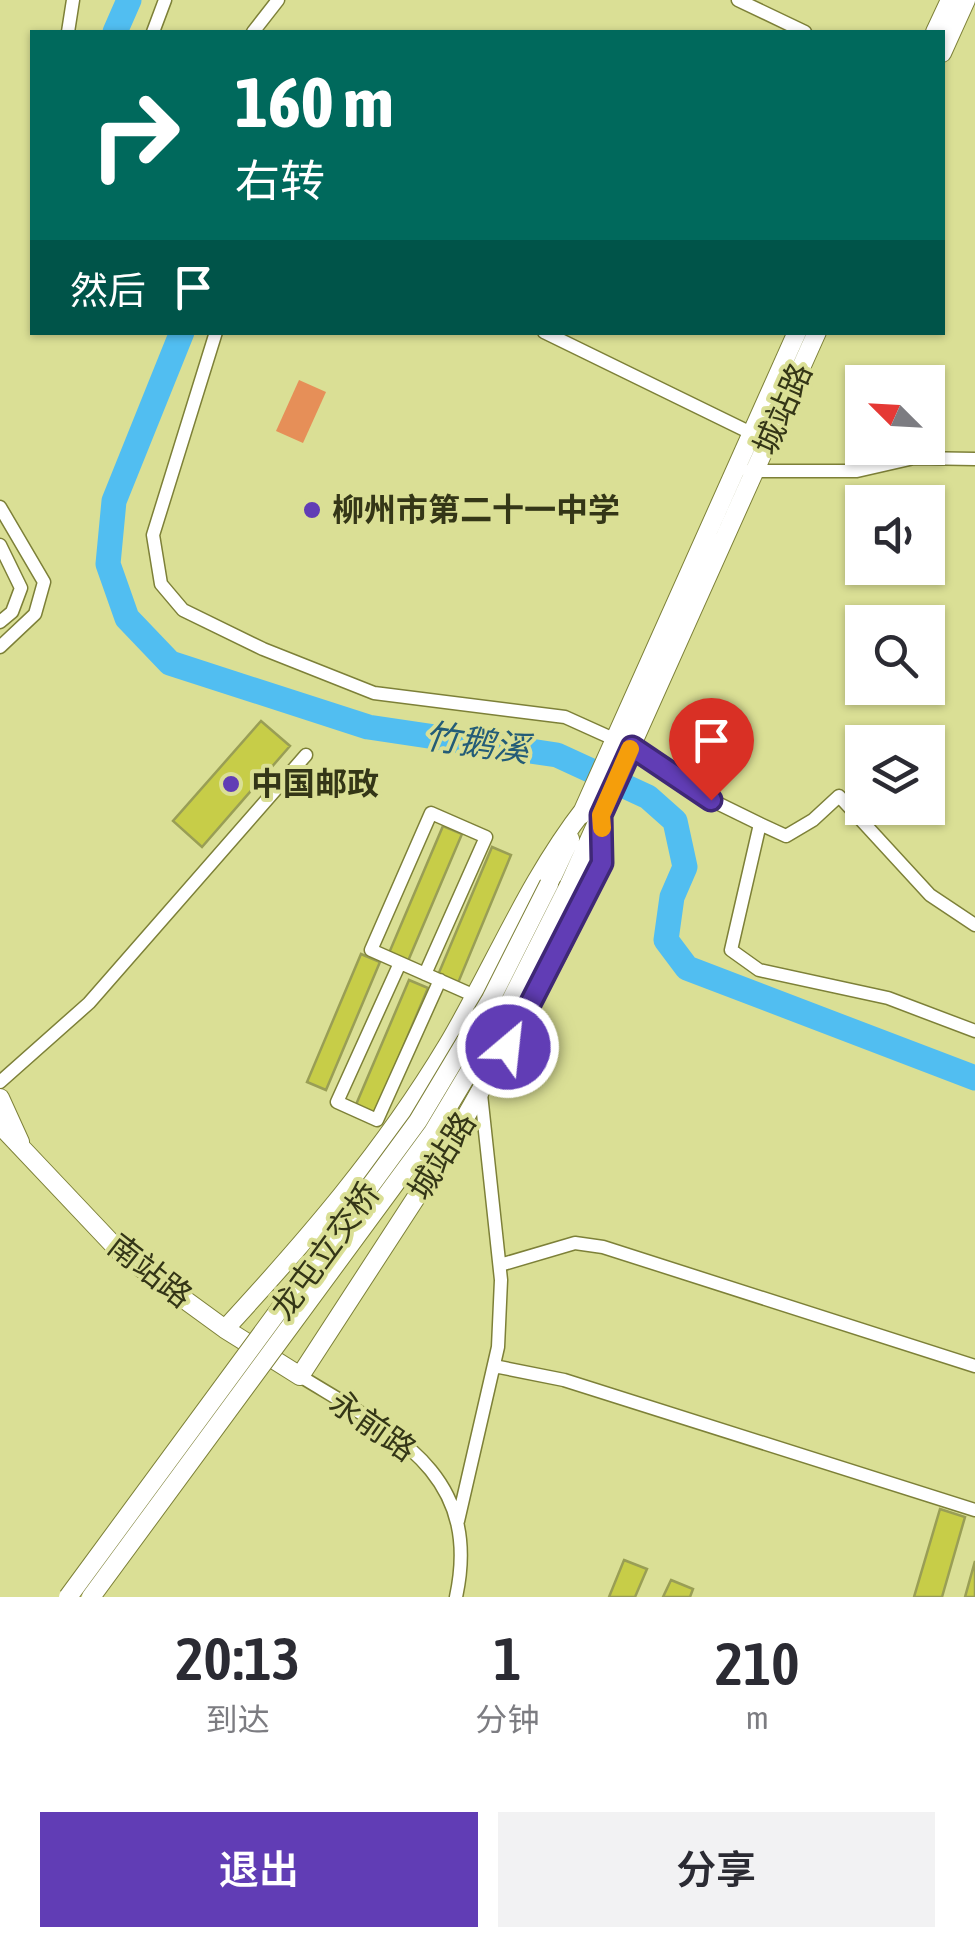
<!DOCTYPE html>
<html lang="zh">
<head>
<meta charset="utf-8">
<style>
  :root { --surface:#fff; --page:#f2f2f3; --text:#2b2b33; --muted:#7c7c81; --accent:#613db5 }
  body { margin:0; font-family:"Asap Condensed","Noto Sans SC",sans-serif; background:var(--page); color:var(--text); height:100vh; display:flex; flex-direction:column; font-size:38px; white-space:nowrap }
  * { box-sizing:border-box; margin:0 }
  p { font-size:32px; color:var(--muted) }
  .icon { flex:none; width:55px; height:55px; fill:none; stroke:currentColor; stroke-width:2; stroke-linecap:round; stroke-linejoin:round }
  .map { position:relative; height:1597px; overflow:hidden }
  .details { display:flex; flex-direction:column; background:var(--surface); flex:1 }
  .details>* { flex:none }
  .hud { position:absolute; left:30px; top:30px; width:915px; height:305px; border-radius:0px; box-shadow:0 2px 8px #0004; background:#00695c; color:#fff; overflow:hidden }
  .needle { width:65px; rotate:294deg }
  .fabs { position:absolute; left:845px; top:365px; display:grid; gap:20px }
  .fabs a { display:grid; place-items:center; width:100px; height:100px; border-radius:0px; background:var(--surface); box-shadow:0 2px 8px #0004; font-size:50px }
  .pin { position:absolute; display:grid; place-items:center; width:85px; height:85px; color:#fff; margin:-102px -42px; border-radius:50% 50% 50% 0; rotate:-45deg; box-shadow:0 0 10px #0007 }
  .pin .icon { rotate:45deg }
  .me { position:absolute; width:110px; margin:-55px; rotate:28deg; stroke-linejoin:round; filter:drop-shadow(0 0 8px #0008) }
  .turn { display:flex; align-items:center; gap:35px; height:210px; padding:0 40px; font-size:45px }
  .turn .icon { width:130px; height:130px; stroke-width:2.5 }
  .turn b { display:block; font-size:70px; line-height:85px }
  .then { display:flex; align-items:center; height:95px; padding:0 40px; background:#0003; gap:20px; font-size:38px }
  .eta { display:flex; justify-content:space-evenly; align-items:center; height:170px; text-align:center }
  .eta b { font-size:60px; font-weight:600; line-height:70px }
  .primary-button { display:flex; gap:20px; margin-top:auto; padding:20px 40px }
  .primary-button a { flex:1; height:115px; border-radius:0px; background:var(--accent); color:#fff; font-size:40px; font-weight:600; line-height:115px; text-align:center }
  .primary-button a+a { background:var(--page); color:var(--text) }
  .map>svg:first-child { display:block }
  .green { fill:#e68f58 }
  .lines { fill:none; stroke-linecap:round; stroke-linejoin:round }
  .river { stroke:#51bef1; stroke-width:25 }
  .building { fill:#c7cd48; stroke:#999e55; stroke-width:2.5 }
  .minor-casing { stroke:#7d8038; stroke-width:15 }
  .major-casing { stroke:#7d8038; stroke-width:20 }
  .minor { stroke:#fff; stroke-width:12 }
  .major { stroke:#fff; stroke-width:18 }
  .major-bridge-casing { stroke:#7d8038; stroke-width:20; stroke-linecap:butt }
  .major-bridge { stroke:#fff; stroke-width:18 }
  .route-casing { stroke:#3f2876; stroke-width:25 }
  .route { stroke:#613db5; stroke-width:18 }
  .slow { stroke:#f59e0b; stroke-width:18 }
  .poi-dot { fill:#613db5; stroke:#dadf95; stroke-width:4 }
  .labels { text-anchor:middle; stroke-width:8; stroke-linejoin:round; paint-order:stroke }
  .street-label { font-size:32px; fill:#343617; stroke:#dadf95 }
  .poi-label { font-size:32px; font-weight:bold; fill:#343617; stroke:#dadf95; text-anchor:start }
  .water-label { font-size:35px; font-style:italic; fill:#235c77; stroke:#dadf95 }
</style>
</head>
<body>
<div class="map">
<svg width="975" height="1597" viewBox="0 0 975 1597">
  <rect width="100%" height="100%" fill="#dadf95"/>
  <path class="green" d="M299 380 326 392 303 443 276 431Z"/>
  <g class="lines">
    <path class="river" d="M115 32 129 0
      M182 332 114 501 108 564 127 618 170 663 368 727 557 755 648 797 675 821 685 867 672 897 666 940 687 968 975 1078"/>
  </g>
  <path class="building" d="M261 721 290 746 202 847 173 821Z
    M443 826 462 834 408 961 389 953Z
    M492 847 511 855 458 983 438 975Z
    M361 954 380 962 326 1090 307 1082Z
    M409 980 428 988 374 1116 355 1107Z
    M940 1509 965 1517 942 1597H914Z
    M624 1560 647 1569 635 1597H609Z
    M975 1561V1597H965Z
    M671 1580 693 1589 690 1597H663Z"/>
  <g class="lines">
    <g class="minor-casing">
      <path id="minor" d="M738 0 805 32
        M68 32 73 0
        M153 32 165 0
        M253 32 278 0
        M216 332 153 535 161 584 183 610 263 649 374 693 565 717 616 740
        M544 332 751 433
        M748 471H857L914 458 975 459
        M0 507 44 582 35 614 0 647
        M0 545 21 588 12 612 0 622
        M631 747 711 800 760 824 731 950 759 970 888 998 975 1031
        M760 824 786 836 813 820 839 796 930 895 975 925
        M400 963 337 1102 377 1120 440 980
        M425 974 486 837 431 813 371 950 475 996
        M0 1082 89 1003 306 755
        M500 1265 575 1243 603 1247 975 1366
        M494 1366 564 1380 975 1510
        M300 1376C391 1432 483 1472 456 1597
        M458 1521 498 1347 501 1280 481 1094"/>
    </g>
    <g class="major-casing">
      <path id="major" d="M935 32 950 0
        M942 53 966 0
        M581 815 797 332
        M549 884 570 839
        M569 885 817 332
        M0 1098 20 1142
        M0 1125 122 1254 225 1329 300 1376 445 1153 558 954 602 863 601 815
        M225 1329C307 1240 384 1151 447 1046 494 967 528 881 585 808"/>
    </g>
    <use href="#minor" class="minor"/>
    <use href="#major" class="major"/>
    <g class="major-bridge-casing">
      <path id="major-bridge" d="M68 1597 418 1121 491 999 549 884
        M91 1597 433 1132 506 1010 569 885"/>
    </g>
    <use href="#major-bridge" class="major-bridge"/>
  </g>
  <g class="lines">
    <g class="route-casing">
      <path id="route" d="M508 1047 602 863 601 815 632 747 711 800"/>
    </g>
    <use href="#route" class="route"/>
    <path class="slow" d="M602 828 601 815 630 749"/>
  </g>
  <g class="poi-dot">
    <circle cx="312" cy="510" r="10"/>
    <circle cx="231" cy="784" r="10"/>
  </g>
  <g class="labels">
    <g class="street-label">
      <text transform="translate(783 409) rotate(-66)" y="11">城站路</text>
      <text transform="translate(442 1156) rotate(-58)" y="11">城站路</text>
      <text transform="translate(325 1251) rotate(-54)" y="11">龙屯立交桥</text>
      <text transform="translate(150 1271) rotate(38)" y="11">南站路</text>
      <text transform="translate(373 1426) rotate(35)" y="11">永前路</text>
    </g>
    <g class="poi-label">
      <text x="332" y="521">柳州市第二十一中学</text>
      <text x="251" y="795">中国邮政</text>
    </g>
    <g class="water-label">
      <text transform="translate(477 743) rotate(8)" y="12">竹鹅溪</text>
    </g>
  </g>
</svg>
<div class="fabs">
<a><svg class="needle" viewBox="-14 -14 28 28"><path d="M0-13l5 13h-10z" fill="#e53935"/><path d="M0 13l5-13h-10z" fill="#7c7c81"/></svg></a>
<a><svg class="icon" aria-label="sound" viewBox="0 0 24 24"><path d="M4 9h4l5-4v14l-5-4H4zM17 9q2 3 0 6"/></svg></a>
<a><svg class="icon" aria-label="search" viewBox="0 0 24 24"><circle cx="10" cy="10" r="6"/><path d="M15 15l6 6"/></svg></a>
<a><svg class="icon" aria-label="layers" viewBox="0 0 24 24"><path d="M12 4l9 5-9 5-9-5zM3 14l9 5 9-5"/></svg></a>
</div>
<div class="pin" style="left:711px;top:800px;background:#d93025"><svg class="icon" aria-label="arrive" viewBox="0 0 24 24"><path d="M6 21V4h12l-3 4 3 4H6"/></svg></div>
<svg class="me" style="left:508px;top:1047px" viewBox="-20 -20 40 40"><circle r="17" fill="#613db5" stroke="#fff" stroke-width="3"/><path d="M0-11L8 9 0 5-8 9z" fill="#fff"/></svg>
<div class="hud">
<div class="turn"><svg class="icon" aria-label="right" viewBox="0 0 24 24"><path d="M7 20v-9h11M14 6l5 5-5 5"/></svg><div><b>160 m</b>右转</div></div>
<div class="then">然后<svg class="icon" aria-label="arrive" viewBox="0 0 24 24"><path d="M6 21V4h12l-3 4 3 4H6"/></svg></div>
</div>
</div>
<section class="details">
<div class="eta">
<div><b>20:13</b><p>到达</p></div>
<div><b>1</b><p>分钟</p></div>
<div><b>210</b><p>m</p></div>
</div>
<div class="primary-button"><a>退出</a><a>分享</a></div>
</section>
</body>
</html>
